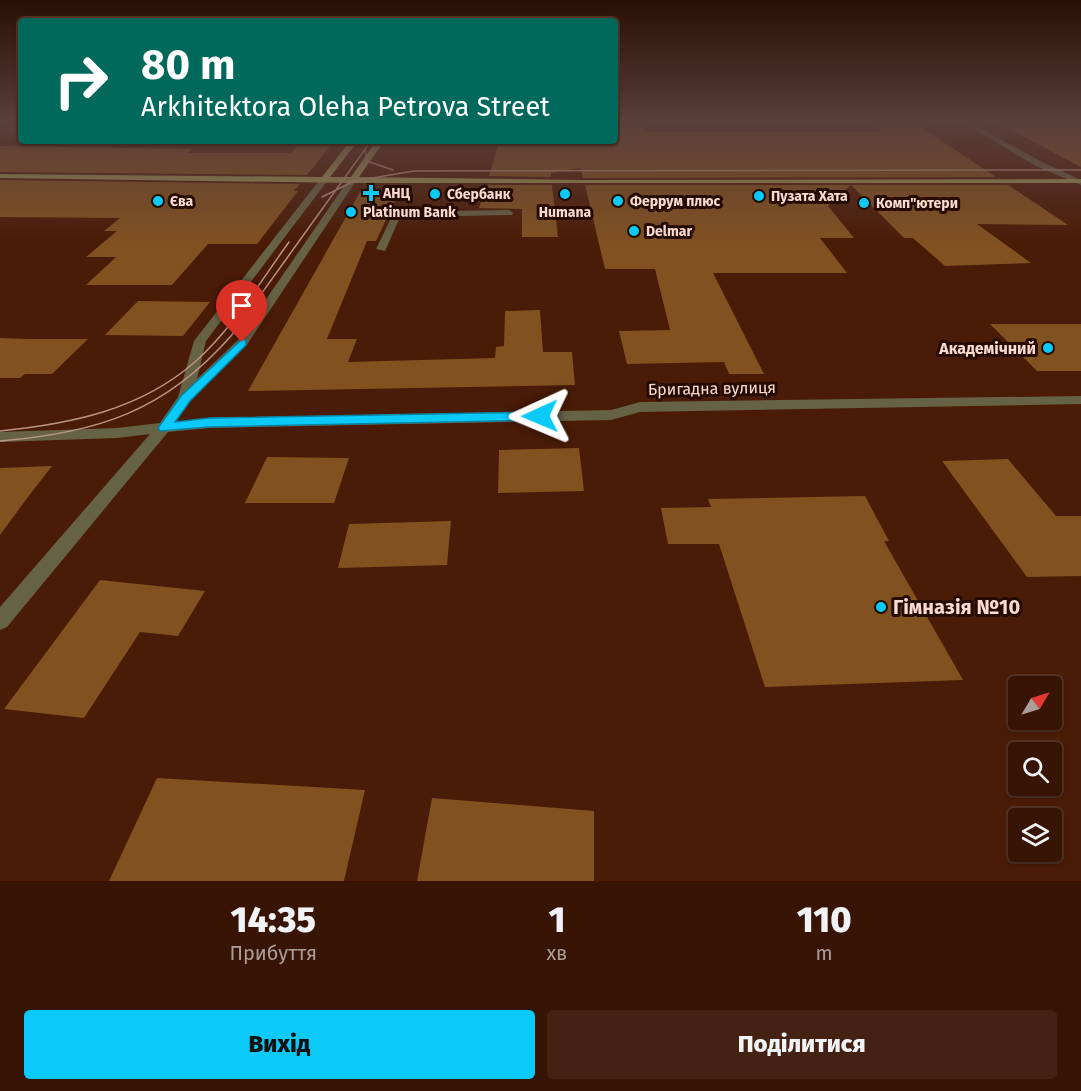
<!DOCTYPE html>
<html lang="uk">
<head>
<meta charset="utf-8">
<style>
  :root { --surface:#381404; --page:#432113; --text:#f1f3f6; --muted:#ab9e9a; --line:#523326; --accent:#0bcafa }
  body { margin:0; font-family:"Fira Sans",sans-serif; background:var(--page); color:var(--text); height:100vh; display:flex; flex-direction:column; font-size:22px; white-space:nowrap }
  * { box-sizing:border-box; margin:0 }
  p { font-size:20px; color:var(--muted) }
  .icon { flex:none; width:33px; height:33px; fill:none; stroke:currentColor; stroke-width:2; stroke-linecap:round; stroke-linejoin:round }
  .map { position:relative; height:881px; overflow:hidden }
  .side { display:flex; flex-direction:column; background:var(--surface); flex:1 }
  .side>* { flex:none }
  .guide { position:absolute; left:18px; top:18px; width:600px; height:126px; border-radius:6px; box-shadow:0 2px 4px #0004,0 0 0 2px var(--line); background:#00695c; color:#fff; overflow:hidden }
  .needle { width:39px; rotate:52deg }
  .tools { position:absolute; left:1008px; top:676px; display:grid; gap:12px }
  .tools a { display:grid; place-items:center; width:54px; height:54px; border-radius:6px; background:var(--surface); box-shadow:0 2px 4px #0004,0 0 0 2px var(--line); font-size:30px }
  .pin { position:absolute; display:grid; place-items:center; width:51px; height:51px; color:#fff; margin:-62px -26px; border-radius:50% 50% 50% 0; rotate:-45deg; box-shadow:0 0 6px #0007 }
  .pin .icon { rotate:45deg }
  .me { position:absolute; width:66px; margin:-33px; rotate:269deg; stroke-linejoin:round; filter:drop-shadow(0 0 4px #0008) }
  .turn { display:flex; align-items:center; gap:21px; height:126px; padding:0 24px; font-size:27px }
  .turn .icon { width:78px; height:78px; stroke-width:2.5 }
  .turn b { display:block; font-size:42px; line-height:51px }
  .eta { display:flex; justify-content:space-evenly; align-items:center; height:102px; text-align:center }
  .eta b { font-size:36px; font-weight:800; line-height:42px }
  .primary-button { display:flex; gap:12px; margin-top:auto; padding:12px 24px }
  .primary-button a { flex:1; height:69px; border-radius:6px; background:var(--accent); color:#111; font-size:24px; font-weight:800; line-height:69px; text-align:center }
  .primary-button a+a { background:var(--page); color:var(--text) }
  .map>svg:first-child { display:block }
  .building { fill:#815120 }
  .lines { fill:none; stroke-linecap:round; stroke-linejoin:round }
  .minor { fill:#656245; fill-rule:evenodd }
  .major { fill:#9f985b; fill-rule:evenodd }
  .tram { stroke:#b99484; stroke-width:1.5 }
  .route { fill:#0bcafa; stroke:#0783a2; stroke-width:1.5 }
  .poi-dot { fill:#0bcafa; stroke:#250b02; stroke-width:2 }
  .labels { text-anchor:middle; stroke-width:6; stroke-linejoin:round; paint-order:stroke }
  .far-poi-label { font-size:14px; font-weight:bold; fill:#fbdbcf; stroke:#250b02; text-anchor:start }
  .poi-label { font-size:16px; font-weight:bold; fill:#fbdbcf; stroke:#250b02; text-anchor:end }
  .street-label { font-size:16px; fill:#fbdbcf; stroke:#250b02 }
  .near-poi-label { font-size:20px; font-weight:bold; fill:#fbdbcf; stroke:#250b02; text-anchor:start }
</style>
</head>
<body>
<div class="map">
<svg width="1081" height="881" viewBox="0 0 1081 881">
  <rect width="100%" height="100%" fill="#4a1b06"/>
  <path class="building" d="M615 122H642L646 132H883L868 122H913L996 177 583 178 581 168 551 173V177L489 176 499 142 608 143 615 141Z
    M996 122H1081V167Z
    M302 141H334L307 175 0 172V146L193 149 187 153H291Z
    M0 180 300 184 294 191H298L257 244H208L172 285H86L116 257H86L117 231H104L120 218 0 217Z
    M486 185H552L558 237H522V209L479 208Z
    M585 185H1008L1068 225 977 224 1031 263 945 266 913 238H904L851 185 828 206 854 238H820L847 273H713L764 374H729L724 362 627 364 619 331 670 330 655 269H605Z
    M360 192H399L376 241H367L327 339H357L348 362 495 358 496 347 504 346 505 311 540 310 543 352H572L575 385 248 391Z
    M138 301 210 302 183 336 105 335Z
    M990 324H1081V371H1037Z
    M0 338 29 339H88L52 374H25L20 378H0Z
    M579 448 584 491 498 493 499 450Z
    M267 457 349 458 334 503H245Z
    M1008 459 1056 516H1081V576L1027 577 942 461Z
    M52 466 28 497 0 535V468Z
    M865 496 889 541H884L963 680 765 687 719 544H668L661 508 711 507 708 499Z
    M451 521 447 565 338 568 349 524Z
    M100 580 205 591 178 636 140 632 84 718 4 709Z
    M157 778 365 790 344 881H109Z
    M432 798 594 811V881H417Z"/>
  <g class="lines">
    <path class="minor" d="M962 122H969L1042 162 1081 180V185L1036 166Z
      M321 178 328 180 206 341 197 379 238 340 349 179 356 181 246 346 190 401 176 422 209 418 611 410 640 402 1081 396V404L640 412 611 420 209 428 168 432 7 627 0 630V607L150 434 117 438 0 442V432L117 428 160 423 178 397 194 341Z
      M509 210 513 213 512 215 400 217 385 251 376 249 394 212Z"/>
    <path class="major" d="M350 141H358L330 177H351L376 141H384L359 177 582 180 1081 179V183H352L0 178V174L322 177Z"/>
    <path class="tram" d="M365 150 367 161 393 170
      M322 197 354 181 414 171 1081 170
      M0 431C70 424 141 410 196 361 233 328 260 282 289 242
      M0 441C98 433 165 411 231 336L371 141"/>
  </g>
  <linearGradient id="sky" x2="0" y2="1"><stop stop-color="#290f03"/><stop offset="0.5" stop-color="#5a3f3b"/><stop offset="1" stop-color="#5a3f3b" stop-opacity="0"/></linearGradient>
  <rect width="1081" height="245" fill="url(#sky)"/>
  <path class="route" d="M242 339 246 340V345L190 401 175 422 209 418 540 412 547 416 540 420 209 427 160 431 158 428 181 396Z"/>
  <g class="poi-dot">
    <path d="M368 184h6v6h6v6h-6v6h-6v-6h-6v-6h6z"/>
    <circle cx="435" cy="194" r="6"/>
    <circle cx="565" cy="194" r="6"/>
    <circle cx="759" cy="196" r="6"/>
    <circle cx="158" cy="201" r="6"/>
    <circle cx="618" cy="201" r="6"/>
    <circle cx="864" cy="203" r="6"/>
    <circle cx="351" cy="212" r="6"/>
    <circle cx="634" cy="231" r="6"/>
    <circle cx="1048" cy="348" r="6"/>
    <circle cx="881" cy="607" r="6"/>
  </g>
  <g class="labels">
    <g class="far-poi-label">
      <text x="383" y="198">АНЦ</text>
      <text x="447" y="199">Сбербанк</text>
      <text x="771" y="201">Пузата Хата</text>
      <text x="170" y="206">Єва</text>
      <text x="630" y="206">Феррум плюс</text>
      <text x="876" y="208">Комп"ютери</text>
      <text x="363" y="217">Platinum Bank</text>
      <text x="565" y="217" text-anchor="middle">Humana</text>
      <text x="646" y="236">Delmar</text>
    </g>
    <g class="poi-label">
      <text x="1036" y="354">Академічний</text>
    </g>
    <g class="street-label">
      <text transform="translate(712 388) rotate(-1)" y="6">Бригадна вулиця</text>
    </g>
    <g class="near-poi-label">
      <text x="893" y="614">Гімназія №10</text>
    </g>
  </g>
</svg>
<div class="tools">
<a><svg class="needle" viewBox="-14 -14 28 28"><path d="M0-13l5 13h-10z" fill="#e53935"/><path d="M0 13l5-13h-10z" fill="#ab9e9a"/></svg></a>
<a><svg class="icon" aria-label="search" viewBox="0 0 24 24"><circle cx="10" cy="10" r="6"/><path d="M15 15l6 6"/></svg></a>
<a><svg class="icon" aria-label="layers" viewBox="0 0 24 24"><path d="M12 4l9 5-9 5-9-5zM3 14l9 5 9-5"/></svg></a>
</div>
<div class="pin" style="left:242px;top:342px;background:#d93025"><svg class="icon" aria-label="arrive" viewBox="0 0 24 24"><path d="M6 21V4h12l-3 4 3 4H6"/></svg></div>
<svg class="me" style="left:540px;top:416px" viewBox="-20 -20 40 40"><path d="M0-17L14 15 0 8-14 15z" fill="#0bcafa" stroke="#fff" stroke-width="4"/></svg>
<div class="guide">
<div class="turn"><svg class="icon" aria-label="right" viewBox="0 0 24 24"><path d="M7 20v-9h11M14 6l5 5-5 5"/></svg><div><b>80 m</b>Arkhitektora Oleha Petrova Street</div></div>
</div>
</div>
<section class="side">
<div class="eta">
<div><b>14:35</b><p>Прибуття</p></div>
<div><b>1</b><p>хв</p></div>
<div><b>110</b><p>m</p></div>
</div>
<div class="primary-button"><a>Вихід</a><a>Поділитися</a></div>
</section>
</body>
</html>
